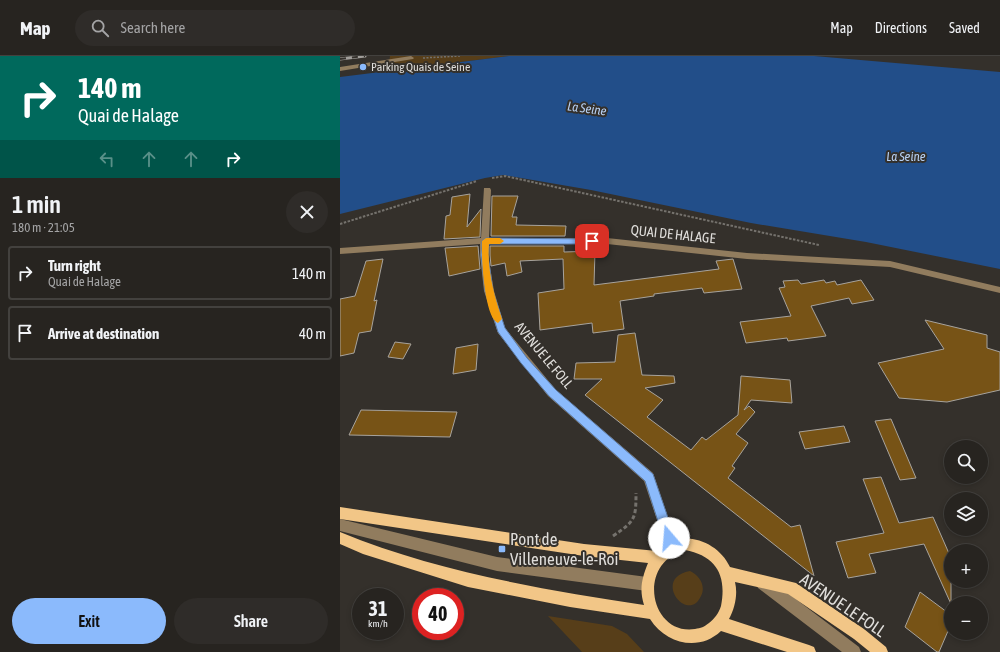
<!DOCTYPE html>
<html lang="en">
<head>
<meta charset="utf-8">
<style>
  :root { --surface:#272420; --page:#2f2c29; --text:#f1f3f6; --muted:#a4a4a5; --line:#43413e; --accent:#8bbafc }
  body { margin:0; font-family:"Asap Condensed",sans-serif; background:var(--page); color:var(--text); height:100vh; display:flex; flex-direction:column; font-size:15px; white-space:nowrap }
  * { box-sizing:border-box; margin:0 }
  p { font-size:13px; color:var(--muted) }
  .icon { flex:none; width:22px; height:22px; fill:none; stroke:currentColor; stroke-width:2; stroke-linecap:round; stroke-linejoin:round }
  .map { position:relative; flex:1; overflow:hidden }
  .panel { display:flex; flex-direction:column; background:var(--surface); width:340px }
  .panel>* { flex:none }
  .top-card { background:#00695c; color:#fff; overflow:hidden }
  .controls { position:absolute; left:604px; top:384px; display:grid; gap:8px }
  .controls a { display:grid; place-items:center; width:44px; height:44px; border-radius:50%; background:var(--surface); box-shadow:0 2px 6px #0003,0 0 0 1px var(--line); font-size:20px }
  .speed { position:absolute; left:12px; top:532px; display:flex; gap:8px; font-size:20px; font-weight:700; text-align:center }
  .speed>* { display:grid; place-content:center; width:52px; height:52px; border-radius:50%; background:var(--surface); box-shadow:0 2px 6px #0003,0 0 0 1px var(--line); line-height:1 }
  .speed small { font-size:10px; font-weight:400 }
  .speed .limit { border:6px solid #d22; background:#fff; color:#111 }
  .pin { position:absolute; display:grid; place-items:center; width:34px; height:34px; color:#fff; margin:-17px; border-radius:8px; box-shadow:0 2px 6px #0006 }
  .me { position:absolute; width:44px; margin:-22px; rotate:342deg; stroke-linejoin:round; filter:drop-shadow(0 0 3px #0008) }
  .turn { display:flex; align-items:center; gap:14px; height:84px; padding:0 12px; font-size:18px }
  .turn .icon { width:52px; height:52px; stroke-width:2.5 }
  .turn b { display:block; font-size:28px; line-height:34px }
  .lanes { display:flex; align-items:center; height:38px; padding:0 12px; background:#0003; justify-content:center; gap:20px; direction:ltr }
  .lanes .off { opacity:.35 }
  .round { display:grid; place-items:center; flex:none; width:42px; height:42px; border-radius:21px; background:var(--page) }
  .headline { display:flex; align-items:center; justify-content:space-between; height:68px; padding:0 12px }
  h1 { font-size:24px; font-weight:600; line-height:30px }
  .button { display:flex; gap:8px; margin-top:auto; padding:8px 12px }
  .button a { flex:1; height:46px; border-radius:24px; background:var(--accent); color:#111; font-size:16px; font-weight:600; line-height:46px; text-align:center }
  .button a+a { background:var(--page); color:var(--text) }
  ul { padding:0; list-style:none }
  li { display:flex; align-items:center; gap:12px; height:54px; margin:0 8px 6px; padding:0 4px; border:2px solid var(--line); border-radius:4px }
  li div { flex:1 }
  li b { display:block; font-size:15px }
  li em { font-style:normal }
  header { display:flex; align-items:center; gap:24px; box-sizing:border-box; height:56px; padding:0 20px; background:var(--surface); border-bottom:1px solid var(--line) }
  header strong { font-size:19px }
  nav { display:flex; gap:22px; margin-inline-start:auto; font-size:14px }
  .search { width:280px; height:36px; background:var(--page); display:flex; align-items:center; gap:10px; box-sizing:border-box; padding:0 14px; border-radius:22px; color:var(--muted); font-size:15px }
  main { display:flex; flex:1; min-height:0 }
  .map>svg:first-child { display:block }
  .green { fill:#573e19 }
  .water { fill:#224e89 }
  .building { fill:#775316; stroke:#a7a39d }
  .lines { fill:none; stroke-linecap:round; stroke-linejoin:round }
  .path-far2 { stroke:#75726d; stroke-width:1.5; stroke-dasharray:2 1.5; stroke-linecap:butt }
  .path-far1 { stroke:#75726d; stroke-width:2; stroke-dasharray:2.5 1.5; stroke-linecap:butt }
  .path { stroke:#75726d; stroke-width:3; stroke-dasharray:4 2.5; stroke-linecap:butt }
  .minor { fill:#917c5e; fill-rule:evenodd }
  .major { fill:#f2c687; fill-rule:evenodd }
  .rail-casing { stroke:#a29f9b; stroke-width:3 }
  .rail { stroke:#34302b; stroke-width:2; stroke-dasharray:6; stroke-linecap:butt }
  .route { fill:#8bbafc; stroke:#5a79a4 }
  .slow { fill:#f59e0b }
  .poi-dot { fill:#8bbafc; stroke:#34302b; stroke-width:1.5 }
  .labels { text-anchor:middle; stroke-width:4; stroke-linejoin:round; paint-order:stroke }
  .far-poi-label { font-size:12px; fill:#dfddda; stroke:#34302b; text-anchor:start }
  .far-water-label { font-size:13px; font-style:italic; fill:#b7d0f3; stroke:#34302b }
  .street-label { font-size:14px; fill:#dfddda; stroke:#34302b }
  .near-poi-label { font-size:17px; fill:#dfddda; stroke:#34302b; text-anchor:start }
  .near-street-label { font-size:17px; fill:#dfddda; stroke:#34302b }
</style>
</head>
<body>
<header>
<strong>Map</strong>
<div class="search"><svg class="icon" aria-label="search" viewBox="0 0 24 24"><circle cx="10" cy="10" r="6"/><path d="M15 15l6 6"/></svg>Search here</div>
<nav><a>Map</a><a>Directions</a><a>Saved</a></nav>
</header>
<main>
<section class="panel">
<div class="top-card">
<div class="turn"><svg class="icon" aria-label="right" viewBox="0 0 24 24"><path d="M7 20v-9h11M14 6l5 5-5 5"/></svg><div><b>140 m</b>Quai de Halage</div></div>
<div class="lanes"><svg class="icon off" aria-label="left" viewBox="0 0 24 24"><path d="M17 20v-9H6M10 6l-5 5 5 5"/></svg><svg class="icon off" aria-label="ahead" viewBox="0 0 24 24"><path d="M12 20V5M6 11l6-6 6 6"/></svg><svg class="icon off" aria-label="ahead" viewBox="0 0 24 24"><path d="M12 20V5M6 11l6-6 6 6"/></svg><svg class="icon" aria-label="right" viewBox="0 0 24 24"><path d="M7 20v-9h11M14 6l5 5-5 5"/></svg></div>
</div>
<div class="headline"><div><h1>1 min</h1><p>180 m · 21:05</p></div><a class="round"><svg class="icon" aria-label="close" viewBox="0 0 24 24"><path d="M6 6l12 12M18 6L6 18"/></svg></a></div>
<ul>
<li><svg class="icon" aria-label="right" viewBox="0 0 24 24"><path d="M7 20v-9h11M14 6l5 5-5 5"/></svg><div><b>Turn right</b><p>Quai de Halage</p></div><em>140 m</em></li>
<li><svg class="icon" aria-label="arrive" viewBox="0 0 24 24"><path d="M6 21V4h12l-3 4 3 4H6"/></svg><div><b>Arrive at destination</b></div><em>40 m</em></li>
</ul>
<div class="button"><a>Exit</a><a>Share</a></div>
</section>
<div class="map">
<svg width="660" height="596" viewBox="0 0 660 596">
  <rect width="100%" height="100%" fill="#34302b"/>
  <path class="green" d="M50 0H169L48 15Z
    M350 515C360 520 366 530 361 540 348 569 311 522 350 515Z
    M208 560 272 570 287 578 304 596H242Z"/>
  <path class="water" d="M169 0H474L660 16V213L526 186 411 167 251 134 163 119 145 122 0 158V21Z"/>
  <path class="building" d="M130 138 127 171 141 153 140 181 104 183 106 160 110 159 112 141Z
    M152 140H178L172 161H177L176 169 226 170 225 180H151Z
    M138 190 140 213 109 220 105 192Z
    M150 190H224V196L255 195 254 229 379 213 376 205 393 203 402 233 364 237 362 232 314 238V240L280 245 284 273 253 277 252 267 200 274 198 237 224 233 223 203 180 205 182 216 167 220 165 207 151 210 150 199Z
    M43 203 34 245 37 244 31 275 19 277 14 297 0 300V243L15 240 26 205Z
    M458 224 461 228 484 224 486 227 495 225 497 229 521 224 534 244 512 248 509 242 471 250 486 280 448 285 447 282 406 287 400 266 451 260 439 232 445 231 443 225Z
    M585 264 647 279V292L660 296V334L607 346 559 342 538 307 604 293Z
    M295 277 302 319 334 320 335 327 305 332 323 344 307 361 351 394 362 381 366 384 398 359 401 320 450 324 452 347 411 344 404 354 409 350 415 356 396 378 408 387 392 410 395 412 388 422 451 471 460 469 474 520 245 339 262 323H234L236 307 275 306 278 279Z
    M55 286 71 288 63 303 48 301Z
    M138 288 136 314 113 318 116 292Z
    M21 354 117 356 110 381 9 379Z
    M551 363 576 422 560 424 535 365Z
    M504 370 510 386 465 393 459 376Z
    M541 421 559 467 593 461 611 502V548L584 488 529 498 536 517 508 522 496 486 544 477 523 423Z
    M580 536 611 559V568L599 596H597L565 571Z"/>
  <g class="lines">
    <path class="path-far2" d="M83 2 120 0"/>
    <path class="path-far1" d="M152 122 165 120 479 189
      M0 168 137 125"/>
    <path class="path" d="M273 480C295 465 296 463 296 437"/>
    <path class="minor" d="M71 0 74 2 73 3 0 15V11Z
      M144 132H150L151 134 149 182H267L407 197 550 205 660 231V237L550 211 407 203 267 188H149L148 199 154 235 165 272 216 334 313 417 338 491 337 496 332 497 327 496 326 491 304 425 208 340 158 277 144 235 140 199V188L0 198V192L141 182Z
      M0 463 157 501 307 521 312 523 314 528 312 533 307 535 157 515 0 475Z
      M423 520 428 522 519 591 521 596H502L418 532 416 527 418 522Z"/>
    <path class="major" d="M0 451 244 488 317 495C339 471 378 484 390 511L456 527 524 573 546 591 548 596H530L514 583 448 538 395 526C398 538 395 552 389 563L469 589 474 591 476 596H447L381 575C359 596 326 588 310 563L230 551 128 531 23 498 0 488V476C97 516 201 533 304 549 299 533 302 522 308 507L244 500 0 463ZM345 494C376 500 387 519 381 550 379 557 374 563 369 567 364 571 361 572 355 573 311 580 295 508 345 494Z"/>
    <g class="rail-casing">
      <path id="rail" d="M0 3 25 0"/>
    </g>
    <use href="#rail" class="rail"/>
  </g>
  <path class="route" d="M146 182 255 183V187L252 188H149L148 199 153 235 165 272 187 302 216 334 313 418 335 482 333 487 329 488 325 487 305 425 209 340 181 307 158 276 145 235 141 199 142 185Z"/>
  <path class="slow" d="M146 182H160L164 185 160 188H149C147 214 154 239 162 263L158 267C144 262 141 198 142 185Z"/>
  <g class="poi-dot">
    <circle cx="23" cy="11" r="4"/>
    <rect x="158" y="489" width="8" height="8" rx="2"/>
  </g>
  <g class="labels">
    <g class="far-poi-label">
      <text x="31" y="15">Parking Quais de Seine</text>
    </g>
    <g class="far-water-label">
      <text transform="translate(247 52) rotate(8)" y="5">La Seine</text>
      <text x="566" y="105">La Seine</text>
    </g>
    <g class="street-label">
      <text transform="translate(333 178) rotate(6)" y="5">QUAI DE HALAGE</text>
      <text transform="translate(204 299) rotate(50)" y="5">AVENUE LE FOLL</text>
    </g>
    <g class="near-poi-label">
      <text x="170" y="489">Pont de<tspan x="170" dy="20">Villeneuve-le-Roi</tspan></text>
    </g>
    <g class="near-street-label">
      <text transform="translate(503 549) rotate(34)" y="6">AVENUE LE FOLL</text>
    </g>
  </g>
</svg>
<div class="controls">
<a><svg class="icon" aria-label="search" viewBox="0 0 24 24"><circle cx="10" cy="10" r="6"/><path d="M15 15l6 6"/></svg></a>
<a><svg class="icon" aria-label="layers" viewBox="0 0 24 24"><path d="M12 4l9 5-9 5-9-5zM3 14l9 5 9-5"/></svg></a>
<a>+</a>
<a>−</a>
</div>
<div class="speed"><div>31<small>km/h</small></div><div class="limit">40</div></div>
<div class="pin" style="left:252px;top:185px;background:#d93025"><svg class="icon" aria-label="arrive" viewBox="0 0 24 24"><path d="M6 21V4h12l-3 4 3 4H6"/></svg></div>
<svg class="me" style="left:329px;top:482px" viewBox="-20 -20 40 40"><circle r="19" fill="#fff"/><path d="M0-13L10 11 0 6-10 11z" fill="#8bbafc"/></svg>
</div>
</main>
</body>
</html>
